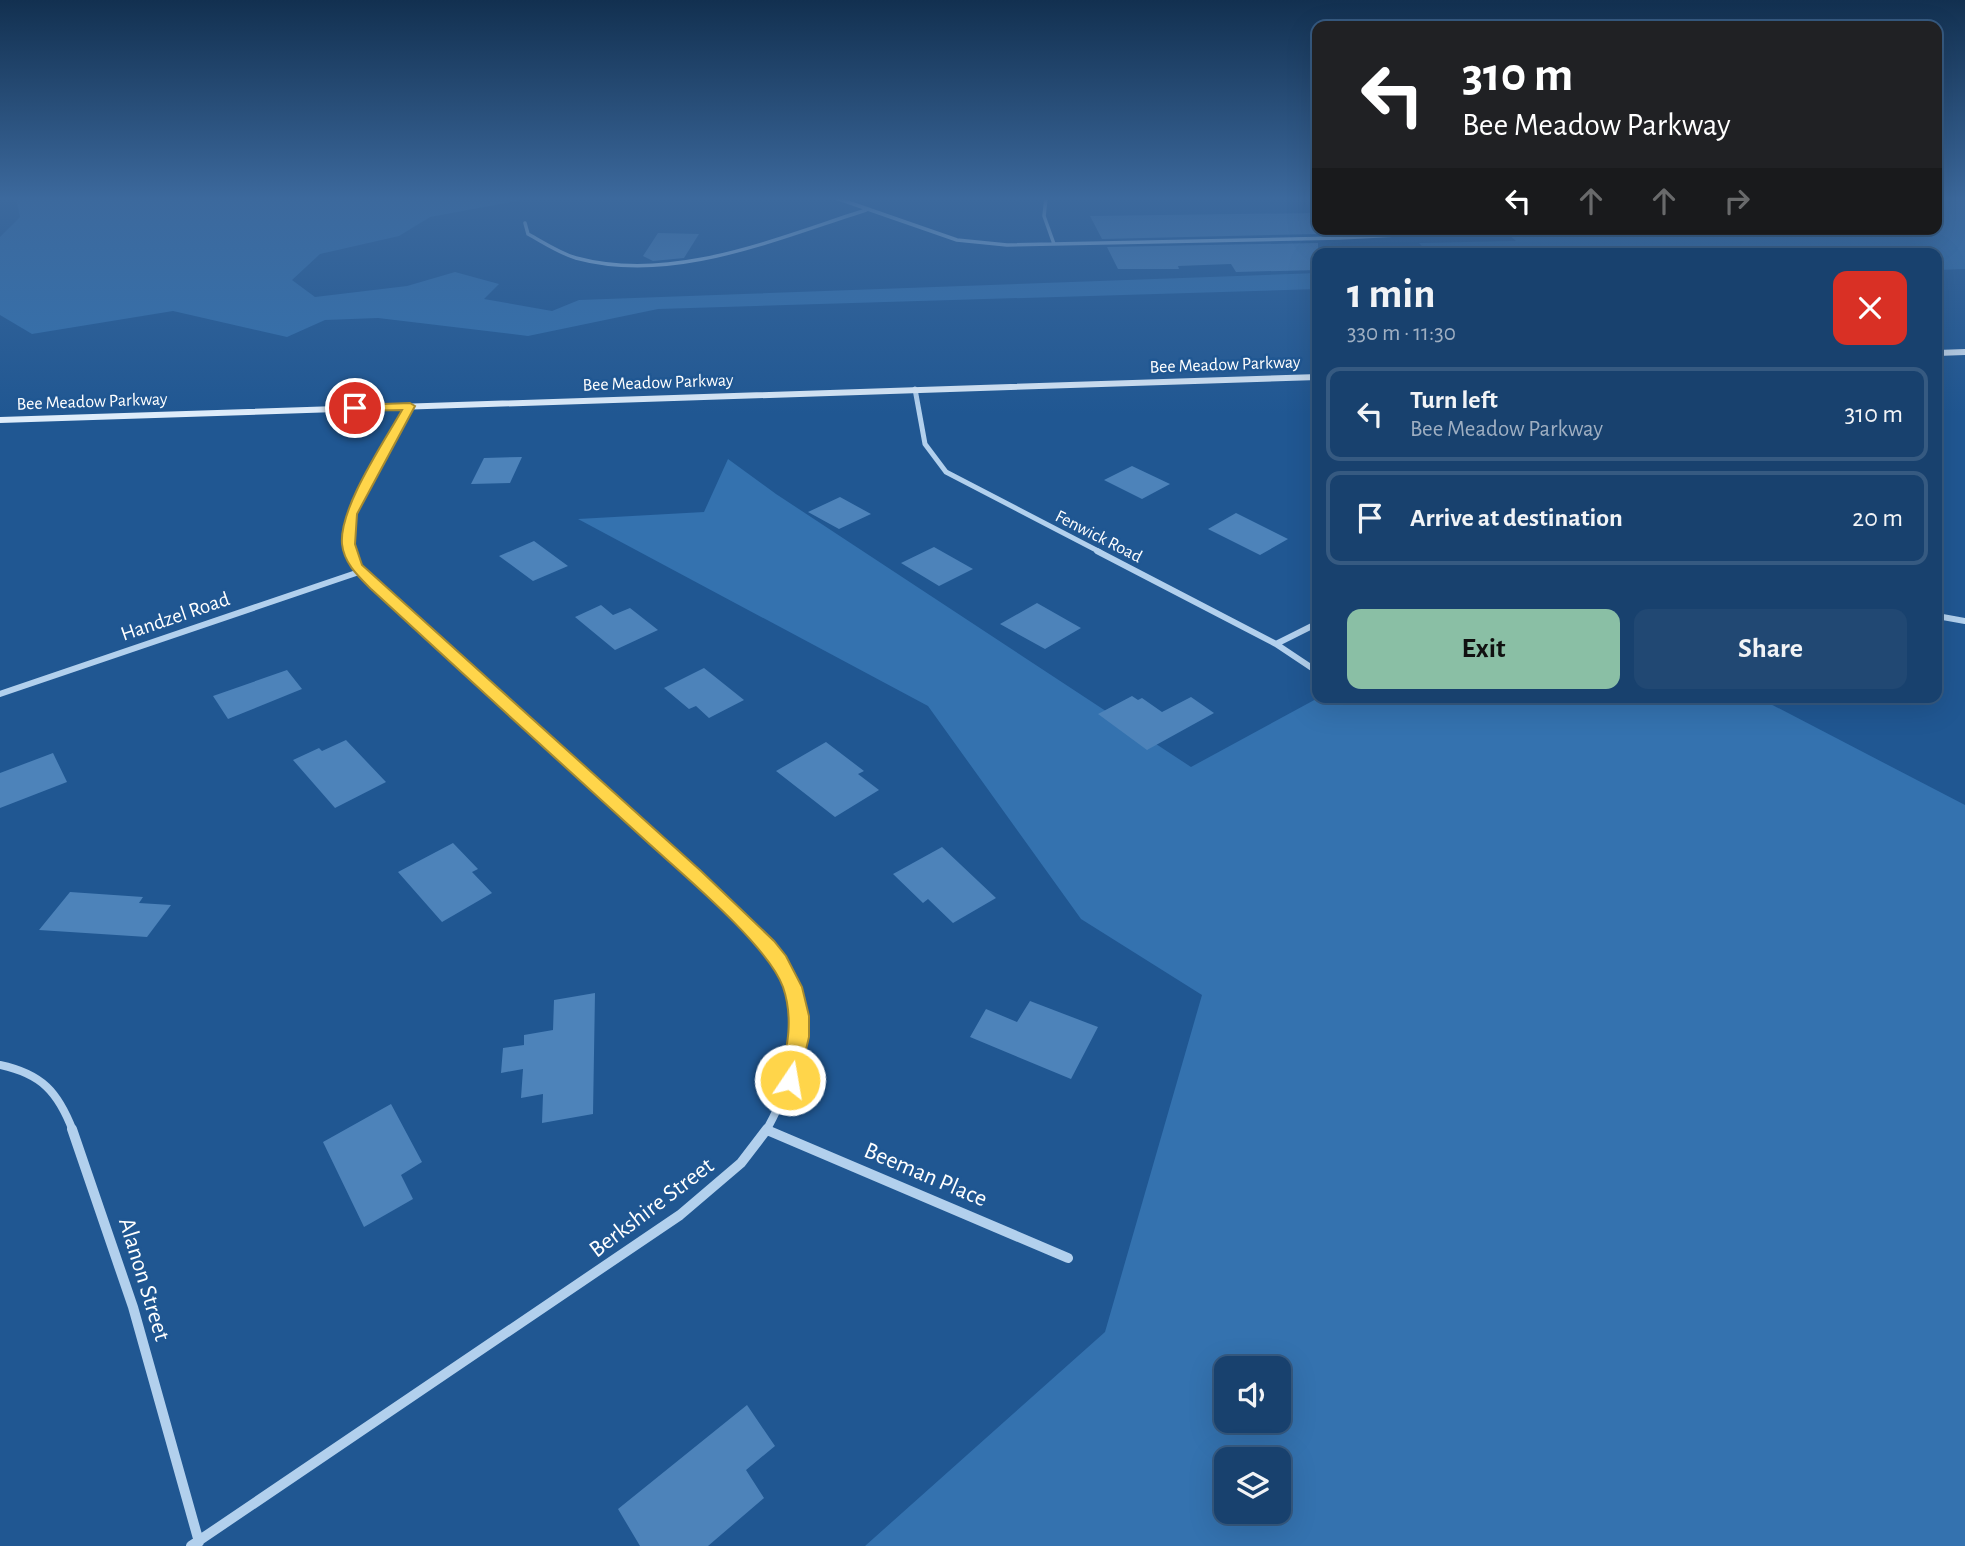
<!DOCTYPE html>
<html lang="en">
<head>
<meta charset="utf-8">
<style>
  :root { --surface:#18416e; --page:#214873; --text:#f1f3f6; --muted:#9fafc2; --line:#365a81; --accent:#8abfa5 }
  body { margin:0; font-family:"Alegreya Sans",sans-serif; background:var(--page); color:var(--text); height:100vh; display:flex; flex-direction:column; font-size:26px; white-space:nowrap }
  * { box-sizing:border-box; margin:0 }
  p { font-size:23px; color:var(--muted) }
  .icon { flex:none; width:38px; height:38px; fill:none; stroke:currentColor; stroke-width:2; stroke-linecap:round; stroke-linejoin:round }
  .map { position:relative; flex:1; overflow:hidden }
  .drawer { position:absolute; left:1312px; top:248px; width:630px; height:455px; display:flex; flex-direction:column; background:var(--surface); border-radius:14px; box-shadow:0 7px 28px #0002,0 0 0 2px var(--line) }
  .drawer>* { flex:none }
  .banner { position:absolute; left:1312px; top:21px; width:630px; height:214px; border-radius:14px; box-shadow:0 7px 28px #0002,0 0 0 2px var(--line); background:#202124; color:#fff; overflow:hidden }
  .buttons { position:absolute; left:1214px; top:1356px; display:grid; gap:14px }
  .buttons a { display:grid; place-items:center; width:77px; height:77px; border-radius:14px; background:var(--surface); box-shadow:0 7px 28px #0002,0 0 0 2px var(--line); font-size:35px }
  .pin { position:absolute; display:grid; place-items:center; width:60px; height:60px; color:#fff; margin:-30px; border:4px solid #fff; border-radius:50%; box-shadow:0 2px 7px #0007 }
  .me { position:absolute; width:77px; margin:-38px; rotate:12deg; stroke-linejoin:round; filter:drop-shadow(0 0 5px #0008) }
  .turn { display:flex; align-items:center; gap:24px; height:147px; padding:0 35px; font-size:32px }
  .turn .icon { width:91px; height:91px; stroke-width:2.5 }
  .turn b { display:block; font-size:49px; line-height:60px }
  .lanes { display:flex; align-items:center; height:66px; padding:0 35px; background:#0003; justify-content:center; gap:35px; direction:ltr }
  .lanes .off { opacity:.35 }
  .round { display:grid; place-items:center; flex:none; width:74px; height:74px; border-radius:14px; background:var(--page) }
  .overview { display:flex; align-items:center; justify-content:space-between; height:119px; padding:0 35px }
  h1 { font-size:42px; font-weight:700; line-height:52px }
  .button { display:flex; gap:14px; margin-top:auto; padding:14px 35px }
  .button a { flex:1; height:80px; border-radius:14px; background:var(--accent); color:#111; font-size:28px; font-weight:700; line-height:80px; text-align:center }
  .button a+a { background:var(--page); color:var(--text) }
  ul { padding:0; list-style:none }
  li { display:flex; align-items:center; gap:21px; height:94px; margin:0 14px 10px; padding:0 21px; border:4px solid var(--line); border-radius:14px }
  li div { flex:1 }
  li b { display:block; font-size:26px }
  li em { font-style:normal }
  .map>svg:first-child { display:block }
  .green { fill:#3472af; fill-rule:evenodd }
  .building { fill:#4d83ba }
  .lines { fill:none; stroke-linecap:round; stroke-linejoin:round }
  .street-far4 { stroke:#b2d0ed; stroke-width:3.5 }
  .street-far3 { stroke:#b2d0ed; stroke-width:5 }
  .street-far2 { stroke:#b2d0ed; stroke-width:6 }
  .street-far1 { stroke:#b2d0ed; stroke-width:8 }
  .street { stroke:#b2d0ed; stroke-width:10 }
  .secondary { fill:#deecfa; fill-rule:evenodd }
  .route { fill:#ffd54a; stroke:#a68a30; stroke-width:2 }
  .labels { text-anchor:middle; stroke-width:5; stroke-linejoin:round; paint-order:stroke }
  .far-street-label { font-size:18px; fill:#fff; stroke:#205792 }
  .street-label { font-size:21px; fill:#fff; stroke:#205792 }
  .near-street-label { font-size:24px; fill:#fff; stroke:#205792 }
</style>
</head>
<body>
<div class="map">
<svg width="1965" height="1546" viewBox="0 0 1965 1546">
  <rect width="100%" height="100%" fill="#205792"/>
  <path class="green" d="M16 198H533L430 217 399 236 320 254 292 280 315 297 407 286 455 272 499 284 484 299 552 311 579 300 1318 273V289L658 309 528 336 378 318 325 320 287 337 173 311 32 334 0 315V237L20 217Z
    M1937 198 1965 200V269L1937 270V254H1429L1419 243 1516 241 1502 229H1937Z
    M728 459 776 494 1191 767 1318 698H1759L1965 805V1546H865L1105 1332 1202 995 1081 919 928 706 578 519 704 512ZM1227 1368H1279V1421H1227ZM1227 1460H1279V1512H1227Z"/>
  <path class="building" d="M1318 213V234L1102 239 1090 216Z
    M658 233 699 234 684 258 653 261 643 256Z
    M1318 243V270L1236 272 1231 264 1178 266 1179 269H1118L1107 247Z
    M522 457 510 483 471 484 484 458Z
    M1132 466 1170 484 1142 499 1104 480Z
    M840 497 871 514 839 529 808 512Z
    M1236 513 1288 539 1260 555 1208 529Z
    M534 541 568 566 533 581 499 556Z
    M934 547 973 569 939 586 901 563Z
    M1037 603 1081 628 1045 649 1000 624Z
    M601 605 613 615 630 608 658 630 615 650 575 617Z
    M704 668 744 700 709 718 696 706 689 709 664 688Z
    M287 670 302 689 228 719 213 696Z
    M1132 696 1138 700 1142 698 1162 712 1191 697 1214 713 1147 750 1098 714Z
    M346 740 386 782 335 808 293 760 319 748 322 751Z
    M826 742 864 771 858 774 879 790 835 817 776 771Z
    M53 753 67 782 0 808V773Z
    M453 843 478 869 472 872 492 893 442 922 398 872Z
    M942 847 996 898 953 923 928 899 923 903 893 874Z
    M70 892 143 897 139 903 171 905 147 937 39 930Z
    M595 993 593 1114 542 1123 543 1094 521 1098 523 1069 501 1073 503 1048 524 1045V1035L553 1030 554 1000Z
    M1030 1001 1098 1027 1071 1079 970 1037 986 1009 1017 1022Z
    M391 1104 422 1162 401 1175 413 1199 364 1227 323 1142Z
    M747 1405 775 1446 746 1470 764 1498 708 1546H640L618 1509Z"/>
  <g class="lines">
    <path class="street-far4" d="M836 198 957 240 1007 245 1340 238 1473 231
      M1046 198 1044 216 1054 244
      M525 223 528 234C543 242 559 253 576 258 672 284 775 239 866 210"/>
    <path class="street-far3" d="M915 389 925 444 946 472 1100 552
      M351 552 348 544 351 514 410 406"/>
    <path class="street-far2" d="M350 551 356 566 620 806
      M1097 551 1276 644 1318 672
      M1937 616 1965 621
      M1276 644 1318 623
      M0 694 362 571"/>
    <path class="street-far1" d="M618 805 768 946C816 1006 800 1069 766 1131
      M0 1065C42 1074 58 1092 73 1131
      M767 1130 770 1131"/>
    <path class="street" d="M72 1129 133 1307 199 1542
      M767 1130 1068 1258
      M191 1546 680 1215 741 1163 767 1129"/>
    <path class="secondary" d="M1965 349V355L1937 356V350Z
      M1318 374V380L0 423V417Z"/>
  </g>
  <linearGradient id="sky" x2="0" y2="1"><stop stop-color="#123050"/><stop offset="0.48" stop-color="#3c699d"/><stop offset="1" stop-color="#3c699d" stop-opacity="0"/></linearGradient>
  <rect width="1965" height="414" fill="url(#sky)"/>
  <path class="route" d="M410 403 415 406 357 514 355 544 362 565 701 871 774 941 786 956 802 987 809 1016V1037L797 1087 790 1089 783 1087 780 1080C787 1048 794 1019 783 987 768 945 681 873 645 840 554 757 462 673 371 589 358 576 344 563 342 544 339 508 384 442 402 410L355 411 350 408 355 405Z"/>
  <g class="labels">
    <g class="far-street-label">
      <text transform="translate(1225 364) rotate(-2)" y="6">Bee Meadow Parkway</text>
      <text transform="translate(658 382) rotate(-2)" y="6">Bee Meadow Parkway</text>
      <text transform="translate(92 401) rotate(-2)" y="6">Bee Meadow Parkway</text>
      <text transform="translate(1099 536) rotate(27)" y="6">Fenwick Road</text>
    </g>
    <g class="street-label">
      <text transform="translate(175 616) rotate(-19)" y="7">Handzel Road</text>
    </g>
    <g class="near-street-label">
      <text transform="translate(926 1174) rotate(23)" y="8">Beeman Place</text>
      <text transform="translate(651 1207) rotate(-37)" y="8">Berkshire Street</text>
      <text transform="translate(145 1279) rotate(73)" y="8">Alanon Street</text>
    </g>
  </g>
</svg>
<div class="buttons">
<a><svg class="icon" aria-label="sound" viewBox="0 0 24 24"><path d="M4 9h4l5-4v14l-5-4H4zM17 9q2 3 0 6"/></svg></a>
<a><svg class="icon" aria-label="layers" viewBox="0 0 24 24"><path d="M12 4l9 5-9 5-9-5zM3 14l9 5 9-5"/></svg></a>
</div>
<div class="pin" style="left:355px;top:408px;background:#d93025"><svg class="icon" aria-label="arrive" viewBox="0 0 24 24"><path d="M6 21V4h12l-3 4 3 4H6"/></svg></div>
<svg class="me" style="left:790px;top:1080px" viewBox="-20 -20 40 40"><circle r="17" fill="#ffd54a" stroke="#fff" stroke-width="3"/><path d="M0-11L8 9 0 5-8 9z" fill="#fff"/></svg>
<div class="banner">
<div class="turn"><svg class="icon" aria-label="left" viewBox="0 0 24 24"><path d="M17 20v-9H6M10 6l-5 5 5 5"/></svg><div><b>310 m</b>Bee Meadow Parkway</div></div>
<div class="lanes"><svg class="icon" aria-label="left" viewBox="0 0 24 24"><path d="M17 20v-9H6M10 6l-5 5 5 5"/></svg><svg class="icon off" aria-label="ahead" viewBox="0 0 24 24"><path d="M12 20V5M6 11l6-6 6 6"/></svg><svg class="icon off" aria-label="ahead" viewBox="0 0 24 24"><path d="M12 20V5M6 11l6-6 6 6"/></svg><svg class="icon off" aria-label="right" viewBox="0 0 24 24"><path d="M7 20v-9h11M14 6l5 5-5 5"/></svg></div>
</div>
<section class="drawer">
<div class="overview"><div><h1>1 min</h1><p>330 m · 11:30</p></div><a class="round" style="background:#d93025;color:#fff"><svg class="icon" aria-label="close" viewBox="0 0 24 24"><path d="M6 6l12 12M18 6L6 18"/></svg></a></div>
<ul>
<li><svg class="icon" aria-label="left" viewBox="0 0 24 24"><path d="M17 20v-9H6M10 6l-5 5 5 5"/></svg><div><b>Turn left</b><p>Bee Meadow Parkway</p></div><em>310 m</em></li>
<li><svg class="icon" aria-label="arrive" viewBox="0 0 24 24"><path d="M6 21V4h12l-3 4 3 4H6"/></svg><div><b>Arrive at destination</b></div><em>20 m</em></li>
</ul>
<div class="button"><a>Exit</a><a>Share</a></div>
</section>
</div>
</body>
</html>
